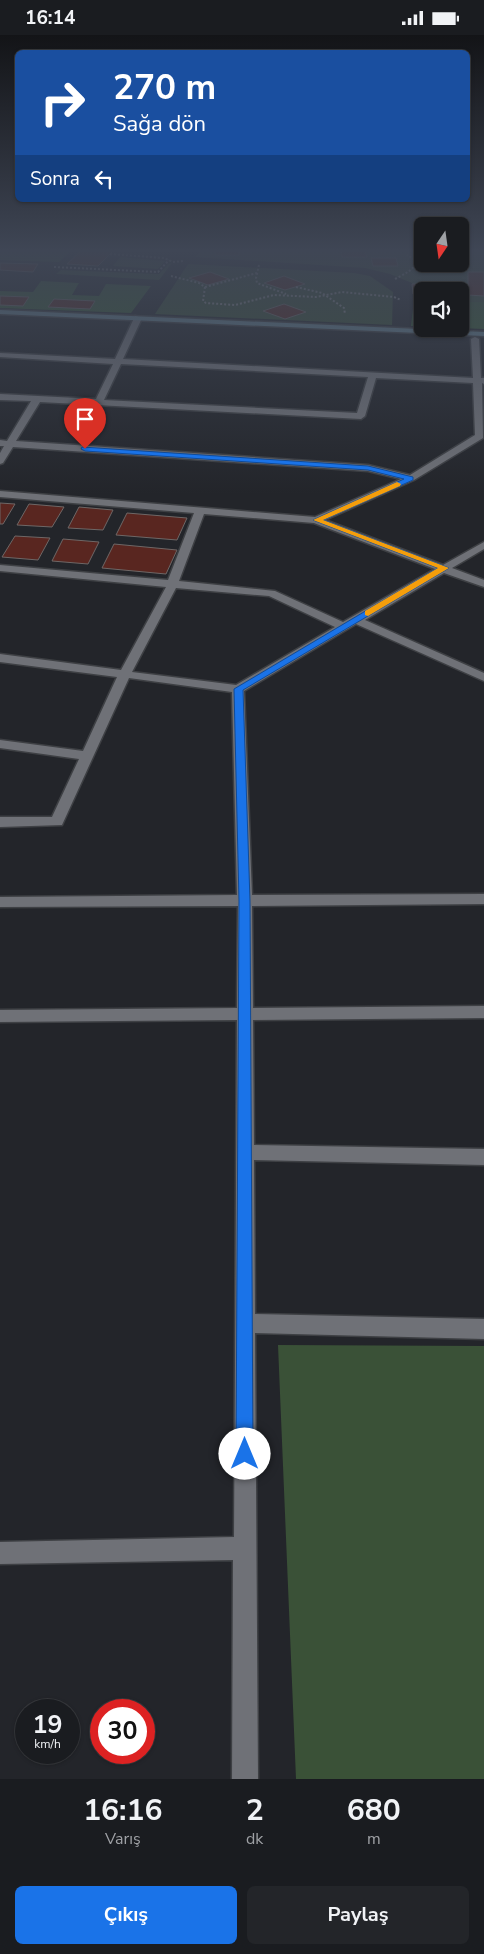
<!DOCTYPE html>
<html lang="tr">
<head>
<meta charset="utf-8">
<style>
  :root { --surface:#1a1c20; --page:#232529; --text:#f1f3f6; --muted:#9fa1a5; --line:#383a3e; --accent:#1a73e8 }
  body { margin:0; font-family:"Nunito Sans",sans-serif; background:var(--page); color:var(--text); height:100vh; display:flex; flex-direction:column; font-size:19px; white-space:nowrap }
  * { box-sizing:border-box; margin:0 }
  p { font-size:16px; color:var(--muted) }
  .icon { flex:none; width:28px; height:28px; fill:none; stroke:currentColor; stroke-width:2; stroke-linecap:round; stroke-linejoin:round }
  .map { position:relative; height:1744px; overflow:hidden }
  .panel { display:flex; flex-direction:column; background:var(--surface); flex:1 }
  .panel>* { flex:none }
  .hud { position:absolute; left:15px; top:15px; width:455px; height:152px; border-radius:8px; box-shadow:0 1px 4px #0004,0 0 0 1px var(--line); background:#1a4fa0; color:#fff; overflow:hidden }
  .needle { width:32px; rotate:193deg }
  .fabs { position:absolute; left:414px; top:182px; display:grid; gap:10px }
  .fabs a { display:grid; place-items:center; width:55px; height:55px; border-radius:8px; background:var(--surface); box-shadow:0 1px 4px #0004,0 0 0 1px var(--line); font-size:25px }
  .speed { position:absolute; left:15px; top:1664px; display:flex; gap:10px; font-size:25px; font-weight:700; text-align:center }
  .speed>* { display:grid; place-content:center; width:65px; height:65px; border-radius:50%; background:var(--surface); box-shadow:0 1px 4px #0004,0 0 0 1px var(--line); line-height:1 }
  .speed small { font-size:12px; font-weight:400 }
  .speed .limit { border:8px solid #d22; background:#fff; color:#111 }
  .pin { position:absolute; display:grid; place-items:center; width:42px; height:42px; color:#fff; margin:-51px -21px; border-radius:50% 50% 50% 0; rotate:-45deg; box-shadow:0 0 5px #0007 }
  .pin .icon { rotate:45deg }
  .me { position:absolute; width:55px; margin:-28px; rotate:0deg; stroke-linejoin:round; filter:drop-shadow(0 0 4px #0008) }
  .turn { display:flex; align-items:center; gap:18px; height:105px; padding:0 15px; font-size:22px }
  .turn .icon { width:65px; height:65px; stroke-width:2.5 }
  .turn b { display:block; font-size:35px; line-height:42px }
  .then { display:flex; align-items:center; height:48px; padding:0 15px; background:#0003; gap:10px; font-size:19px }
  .eta { display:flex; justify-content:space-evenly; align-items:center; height:85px; text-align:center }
  .eta b { font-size:30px; font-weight:700; line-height:35px }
  .primary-button { display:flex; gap:10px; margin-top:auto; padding:10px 15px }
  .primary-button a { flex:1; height:58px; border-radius:8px; background:var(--accent); color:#fff; font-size:20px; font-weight:700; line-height:58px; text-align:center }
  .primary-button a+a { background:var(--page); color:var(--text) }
  .status { display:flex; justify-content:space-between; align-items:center; height:35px; padding:0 25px; background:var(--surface); direction:ltr }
  .status svg { height:14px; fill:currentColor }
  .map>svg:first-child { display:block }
  .green { fill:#3a5137 }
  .forest { fill:#395d35 }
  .building { fill:#592620; stroke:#6e6766 }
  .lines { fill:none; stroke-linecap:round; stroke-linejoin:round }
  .minor-casing { stroke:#3e4044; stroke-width:3 }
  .secondary-casing { stroke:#3e4044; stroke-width:3 }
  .path { stroke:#929397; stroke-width:2; stroke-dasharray:2 2; stroke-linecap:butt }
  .minor { fill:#6f7177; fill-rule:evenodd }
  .secondary { fill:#658290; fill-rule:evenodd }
  .route { fill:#1a73e8; stroke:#114b97 }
  .slow { fill:#f59e0b }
</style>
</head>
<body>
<div class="status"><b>16:14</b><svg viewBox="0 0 49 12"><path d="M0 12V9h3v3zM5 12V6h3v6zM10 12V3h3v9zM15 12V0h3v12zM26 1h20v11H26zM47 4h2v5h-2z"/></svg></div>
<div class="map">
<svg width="484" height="1744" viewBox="0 0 484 1744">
  <rect width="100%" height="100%" fill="#23252a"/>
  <path class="green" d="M202 215H422V229H460V215H484V267H460V256H422V266L414 265 412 248 390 239 365 233 195 222Z
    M120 222 165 226 158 234 113 231Z
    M172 228 159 245 56 239 61 235 159 239 168 229Z
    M188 229 354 238 370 241 393 257 392 290 155 279Z
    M278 1310 484 1311V1744H296Z"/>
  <path class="forest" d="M0 215H72L59 227 0 225Z
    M41 246 79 248 72 260 99 261 106 249 151 251 131 278 0 273V256L33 257Z
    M414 265 422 266V291H411Z
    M460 267H484V294L460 293Z"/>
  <path class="building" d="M82 215H114L98 231 67 229Z
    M215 215H239V220H215Z
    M341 215H365L367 222H342Z
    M371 223H396L398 231H373Z
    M0 228 38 229 33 237 0 235Z
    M210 237 229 244 208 250 189 243Z
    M468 237H484V261L468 260Z
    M284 241 305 249 285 255 264 248Z
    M412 249H433L434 256 413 259Z
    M0 261 29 262 23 271 0 270Z
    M54 264 95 266 90 274 48 272Z
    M284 269 306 277 285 284 263 276Z
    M0 468 15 469 3 489H0Z
    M29 469 64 472 52 492 17 490Z
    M79 472 113 475 103 495 68 493Z
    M127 478 187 483 177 505 116 500Z
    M15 501 50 503 38 525 2 522Z
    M63 504 99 507 88 529 52 526Z
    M114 509 177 515 166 539 102 533Z"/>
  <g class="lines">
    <g class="minor-casing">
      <path id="minor" d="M135 281 142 283 123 324 473 343 471 304 475 302 479 304 481 343H484V349L482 348 483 403 414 445 325 485 443 530 484 507V514L452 533 484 545V552L444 538 365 585 484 638V646L356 589 244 656 252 860 484 859V869L252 871 253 973 484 971V983L253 985 254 1110 484 1114V1130L254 1125 255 1279 484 1284V1304L255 1298 258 1744H232L233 1525 0 1529V1507L234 1502 237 985 0 987V975L237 973 238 871 0 872V862L237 860 232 657 129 643 62 790 0 792V782H52L79 724 0 713V705L83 716 117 642 0 627V619L121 635 166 552 0 536V530L168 545 194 478 0 462V456L315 482 401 444 368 436 13 412 3 428 0 429V418L4 411H0V405L7 406 31 366 0 365V359L96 364 113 329 0 322V318L115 324ZM121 329 368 342 357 378 104 365ZM376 343 473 348 475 400 410 440 368 430 16 406 40 367 361 384 365 381ZM204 479 314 488 435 534 343 587 275 556 179 546ZM176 553 269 561 335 592 236 650 132 637Z"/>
    </g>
    <g class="secondary-casing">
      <path id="secondary" d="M0 275 484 297V301L0 279Z"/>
    </g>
    <path class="path" d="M110 219 164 223 173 227 183 226
      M259 230 256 243 257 248 286 259
      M54 232 158 237 169 225
      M171 241 199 248 205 252 203 266 206 268 235 270 274 260 316 262 342 257 394 262 401 265
      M395 244C404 239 413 236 417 226L407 220
      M205 252 257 238
      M296 252 322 258 344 273 345 279"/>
    <use href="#minor" class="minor"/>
    <use href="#secondary" class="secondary"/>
  </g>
  <linearGradient id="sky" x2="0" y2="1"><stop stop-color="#131417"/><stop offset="0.47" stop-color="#3f4655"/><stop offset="1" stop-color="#3f4655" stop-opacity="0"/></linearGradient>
  <rect width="484" height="459" fill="url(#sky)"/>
  <path class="route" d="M82 412 368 431 413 442V445L323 485 449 533 243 655 250 866 253 1419 251 1425 245 1428 239 1425 236 1419 239 866 234 654 438 533 313 485 404 444 368 435 85 416 81 414Z"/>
  <path class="slow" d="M397 447 401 449 400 451 323 485 449 533 368 581 365 580V576L438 533 313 485Z"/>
</svg>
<div class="fabs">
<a><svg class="needle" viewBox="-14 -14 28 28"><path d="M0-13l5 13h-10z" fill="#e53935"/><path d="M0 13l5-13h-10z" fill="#9fa1a5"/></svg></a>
<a><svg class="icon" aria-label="sound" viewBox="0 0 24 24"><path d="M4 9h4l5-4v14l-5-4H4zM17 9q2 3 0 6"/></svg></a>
</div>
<div class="speed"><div>19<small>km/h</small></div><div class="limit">30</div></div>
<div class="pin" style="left:85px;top:414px;background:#d93025"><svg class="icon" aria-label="arrive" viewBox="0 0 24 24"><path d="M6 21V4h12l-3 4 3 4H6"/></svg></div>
<svg class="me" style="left:245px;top:1419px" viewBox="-20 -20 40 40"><circle r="19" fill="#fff"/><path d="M0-13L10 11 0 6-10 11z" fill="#1a73e8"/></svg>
<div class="hud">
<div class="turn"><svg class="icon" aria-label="right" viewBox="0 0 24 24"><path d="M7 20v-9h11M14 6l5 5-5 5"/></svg><div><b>270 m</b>Sağa dön</div></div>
<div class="then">Sonra<svg class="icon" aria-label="left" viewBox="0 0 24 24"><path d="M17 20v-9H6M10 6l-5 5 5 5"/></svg></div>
</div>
</div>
<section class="panel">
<div class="eta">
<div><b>16:16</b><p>Varış</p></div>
<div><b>2</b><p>dk</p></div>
<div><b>680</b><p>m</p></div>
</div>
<div class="primary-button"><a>Çıkış</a><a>Paylaş</a></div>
</section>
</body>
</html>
